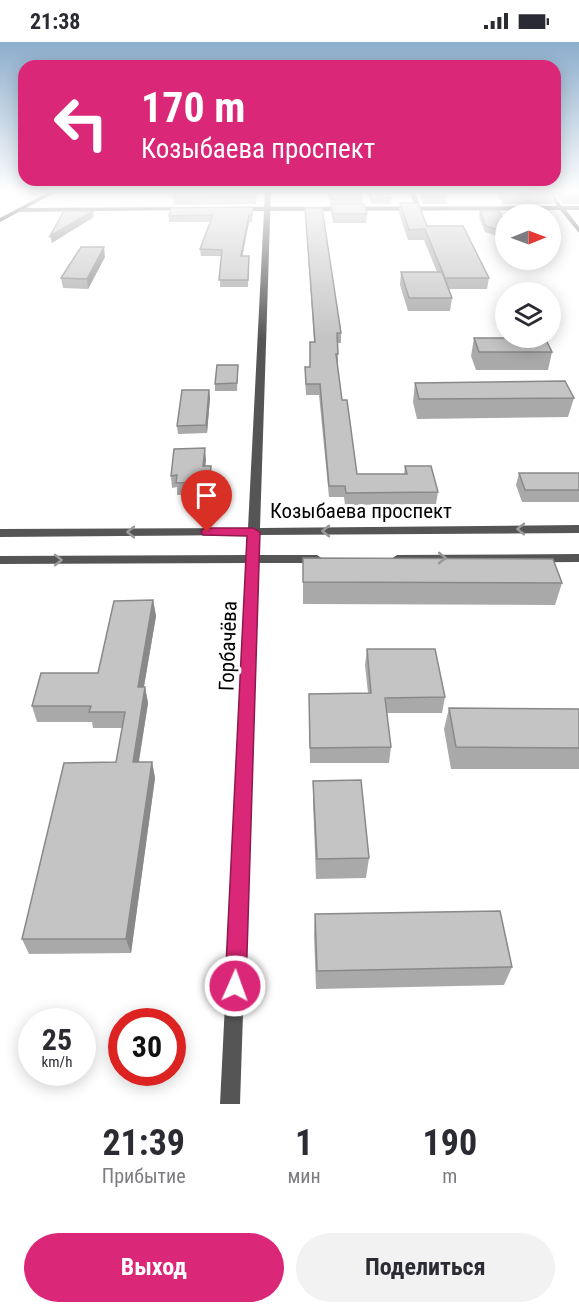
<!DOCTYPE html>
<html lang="ru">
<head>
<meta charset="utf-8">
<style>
  :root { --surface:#fff; --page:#f2f2f3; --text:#2b2b33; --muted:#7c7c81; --accent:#db2777 }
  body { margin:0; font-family:"Roboto Condensed",sans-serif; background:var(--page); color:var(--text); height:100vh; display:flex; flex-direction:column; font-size:22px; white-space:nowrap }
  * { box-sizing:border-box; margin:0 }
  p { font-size:20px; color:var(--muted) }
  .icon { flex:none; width:33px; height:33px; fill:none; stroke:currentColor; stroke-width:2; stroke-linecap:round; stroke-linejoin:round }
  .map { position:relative; height:1062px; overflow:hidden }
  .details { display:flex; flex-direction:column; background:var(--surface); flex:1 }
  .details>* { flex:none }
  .banner { position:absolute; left:18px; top:18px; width:543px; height:126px; border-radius:18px; box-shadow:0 3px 15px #0003; background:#db2777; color:#fff; overflow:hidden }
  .needle { width:39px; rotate:89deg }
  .fabs { position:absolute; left:495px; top:162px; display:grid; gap:12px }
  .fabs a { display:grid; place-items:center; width:66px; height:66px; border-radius:50%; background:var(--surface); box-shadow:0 3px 15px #0003; font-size:30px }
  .speed { position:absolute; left:18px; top:966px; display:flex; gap:12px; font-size:30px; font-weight:700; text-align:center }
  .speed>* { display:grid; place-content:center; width:78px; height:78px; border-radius:50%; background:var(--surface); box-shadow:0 3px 15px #0003; line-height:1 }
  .speed small { font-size:15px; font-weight:400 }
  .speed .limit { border:9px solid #d22; background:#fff; color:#111 }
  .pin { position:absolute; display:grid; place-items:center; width:51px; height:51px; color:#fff; margin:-62px -26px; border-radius:50% 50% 50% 0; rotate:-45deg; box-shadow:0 0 6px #0007 }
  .pin .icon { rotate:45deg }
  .me { position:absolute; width:66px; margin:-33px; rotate:2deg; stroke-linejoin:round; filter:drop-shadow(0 0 4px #0008) }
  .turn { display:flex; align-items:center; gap:21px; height:126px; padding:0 24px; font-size:27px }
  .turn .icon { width:78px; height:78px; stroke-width:2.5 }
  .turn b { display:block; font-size:42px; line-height:51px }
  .eta { display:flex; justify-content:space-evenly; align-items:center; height:102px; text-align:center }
  .eta b { font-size:36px; font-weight:700; line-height:42px }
  .cta { display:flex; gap:12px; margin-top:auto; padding:12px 24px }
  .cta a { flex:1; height:69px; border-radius:36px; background:var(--accent); color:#fff; font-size:24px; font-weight:700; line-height:69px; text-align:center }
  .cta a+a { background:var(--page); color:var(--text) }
  .status { display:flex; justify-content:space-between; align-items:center; height:42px; padding:0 30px; background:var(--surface); direction:ltr }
  .status svg { height:16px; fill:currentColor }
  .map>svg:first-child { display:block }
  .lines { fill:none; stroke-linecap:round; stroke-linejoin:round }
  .minor { fill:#555; fill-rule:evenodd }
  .tertiary { fill:#555; fill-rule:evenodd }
  .secondary { fill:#222; fill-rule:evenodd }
  .wall { fill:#a9a9a9 }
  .shaded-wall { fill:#898989 }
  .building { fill:#c4c4c4; stroke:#898989; stroke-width:1.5 }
  .oneway { stroke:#999 }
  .route { fill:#db2777; stroke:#8e194d; stroke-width:1.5 }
  .labels { text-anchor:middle; stroke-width:6; stroke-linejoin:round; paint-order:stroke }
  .street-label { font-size:21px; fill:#000; stroke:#fff }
</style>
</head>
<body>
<div class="status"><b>21:38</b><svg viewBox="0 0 49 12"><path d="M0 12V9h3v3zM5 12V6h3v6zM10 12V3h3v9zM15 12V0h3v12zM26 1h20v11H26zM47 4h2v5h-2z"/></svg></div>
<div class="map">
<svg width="579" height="1062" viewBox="0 0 579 1062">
  <rect width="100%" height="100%" fill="#fff"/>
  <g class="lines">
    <path class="minor" d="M265 149H271L260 486 579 483V491L259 493V513H317L323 517 317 521H258L240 1062H220L247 521 0 522V514L247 513 248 493 0 495V487L248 486Z
      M409 149H415L421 168 416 167Z
      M545 149H551L564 167H560Z
      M579 512V520L397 521 391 517 397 513Z"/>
    <path class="tertiary" d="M562 164H579V168H566L579 185V191L560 168 238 169 235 167 238 165Z
      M185 165 187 168 19 170 16 168 19 166Z"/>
    <path class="secondary" d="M51 149H58L0 180V176Z"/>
  </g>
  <path class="wall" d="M257 149 256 162 174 163 173 155Z
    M367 149H388L391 156 390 162H371Z
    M417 149H444L447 154 446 162H423Z
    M495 149H551L555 153 553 162H503Z
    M553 149H579V162H563Z
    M329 151 362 157V162L367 172 366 181H333L331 171 332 163H330Z
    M400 161 489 236 487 247H449L452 256 450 269H408L400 243 401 230H437L424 198H408L399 171Z
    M253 165 252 180H249L242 214H249L248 245H220L221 214H201L200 207 211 180H169V174Z
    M305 166 341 291V301H338V323H337L342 358 357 432H404L405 424 438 450 436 462 345 463 344 455H329L319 353H306L305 336V325H310L314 300Z
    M480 169 506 183V197L485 190 479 175Z
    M105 215 88 247 63 246 61 236Z
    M474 296 552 310 548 328H476L471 314Z
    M238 323 237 349H215V342Z
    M415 341 574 356 568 375 417 377 413 360Z
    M209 348 210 356 207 391 178 392 177 384Z
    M206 418 205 424H211V435L210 452 177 453V445L172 446 171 434Z
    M519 431H579V460H522L516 443Z
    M303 516 562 541 555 563 303 562Z
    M153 558 156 574 144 645H145L148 661 139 720H152L155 736 131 911 29 912 22 897 116 720 123 686H93L92 680H37L32 664 98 631Z
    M367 607 445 655 442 671H387L391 705 389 721H310L309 652 368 651 365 623Z
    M449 666 579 667V727H451L444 687Z
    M313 739 369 816 366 836 316 837 313 760Z
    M315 872 512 925 504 943 316 947 314 892Z"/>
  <path class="shaded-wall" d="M93 169 94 175 52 201 50 194Z
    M249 173V180L241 221V214Z
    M104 205 105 215 88 247 87 237Z
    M209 348 210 356 207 391 206 383Z
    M205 406 206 418 204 436 203 424Z
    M211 424V435L210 452 209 440Z
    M153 558 156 574 141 661 138 645Z
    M145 645 148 661 136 736 133 720Z
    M152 720 155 736 131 911 126 897Z"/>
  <path class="building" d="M175 149H256V154L173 155Z
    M369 149H388L391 156 371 157Z
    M421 149H444L447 154H424Z
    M502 149H551L555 153H504Z
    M561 149H579V153H565Z
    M329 151H361L362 157H330Z
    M400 161H418L427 184H463L489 236H445L425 187 409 188Z
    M332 162H364L367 172H333Z
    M253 165 252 173H249L241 214H249L248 238H219L222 208 200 207 213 173 169 174 171 166Z
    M305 166H322L341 291H337L338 312H336L342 358H347L357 432H407L405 424H431L438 450 346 451 345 444H329L320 342H306L305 325H310V300H315Z
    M64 169H93L50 194Z
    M480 169H499L506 183V190L486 184Z
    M81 205H104L87 237 61 236Z
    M401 230H442L452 256H409Z
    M474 296H545L552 310H479Z
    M217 323H238L237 341 215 342Z
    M565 339 574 356 419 357 415 341Z
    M182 348H209L206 383 177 384Z
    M205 406 203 424H211L209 440 176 441 177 433 171 434 174 407Z
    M519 431H579V448H525Z
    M303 516 553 517 562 541 303 540Z
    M153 558 138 645H145L133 720H152L126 897H22L64 721 116 720 125 670H89L91 664H32L41 631H98L114 559Z
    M367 607H435L445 655 385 656 391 705 310 706 309 652 371 651Z
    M449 666 579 667V706L456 705Z
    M361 738 369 816 317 817 313 739Z
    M500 869 512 925 317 929 315 872Z"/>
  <defs><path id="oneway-chevron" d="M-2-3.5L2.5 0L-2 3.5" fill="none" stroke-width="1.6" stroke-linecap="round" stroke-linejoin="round" transform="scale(1.5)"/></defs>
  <g class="oneway">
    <use href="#oneway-chevron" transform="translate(521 487) rotate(180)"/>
    <use href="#oneway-chevron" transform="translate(326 489) rotate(180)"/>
    <use href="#oneway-chevron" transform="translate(131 490) rotate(180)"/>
    <use href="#oneway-chevron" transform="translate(442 516)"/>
    <use href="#oneway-chevron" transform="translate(58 518)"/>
  </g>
  <linearGradient id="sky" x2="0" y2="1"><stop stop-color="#8cadcc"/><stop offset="0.5" stop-color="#fff"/><stop offset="1" stop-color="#fff" stop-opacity="0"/></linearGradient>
  <rect width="579" height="297" fill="url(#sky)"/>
  <path class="route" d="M207 486H253L260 490 246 944 243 951 235 954 228 951 225 944 247 494 203 493 201 490 203 487Z"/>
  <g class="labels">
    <g class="street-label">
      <text x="361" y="476">Козыбаева проспект</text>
      <text transform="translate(228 604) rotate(-88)" y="7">Горбачёва</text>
    </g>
  </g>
</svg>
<div class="fabs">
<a><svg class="needle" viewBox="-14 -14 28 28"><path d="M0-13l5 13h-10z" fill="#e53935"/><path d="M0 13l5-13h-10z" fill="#7c7c81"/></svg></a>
<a><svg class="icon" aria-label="layers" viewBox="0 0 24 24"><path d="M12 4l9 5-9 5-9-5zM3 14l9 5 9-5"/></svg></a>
</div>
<div class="speed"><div>25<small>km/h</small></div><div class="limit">30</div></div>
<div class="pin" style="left:207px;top:490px;background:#d93025"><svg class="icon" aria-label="arrive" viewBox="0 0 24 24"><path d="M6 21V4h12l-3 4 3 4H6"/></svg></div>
<svg class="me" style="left:235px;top:944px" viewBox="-20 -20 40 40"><circle r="17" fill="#db2777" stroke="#fff" stroke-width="3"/><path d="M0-11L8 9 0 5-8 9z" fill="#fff"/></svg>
<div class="banner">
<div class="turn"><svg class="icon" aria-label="left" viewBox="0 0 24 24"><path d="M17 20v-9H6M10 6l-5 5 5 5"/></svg><div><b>170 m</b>Козыбаева проспект</div></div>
</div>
</div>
<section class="details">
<div class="eta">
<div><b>21:39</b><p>Прибытие</p></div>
<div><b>1</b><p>мин</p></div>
<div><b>190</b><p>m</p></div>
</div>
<div class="cta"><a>Выход</a><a>Поделиться</a></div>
</section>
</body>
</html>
